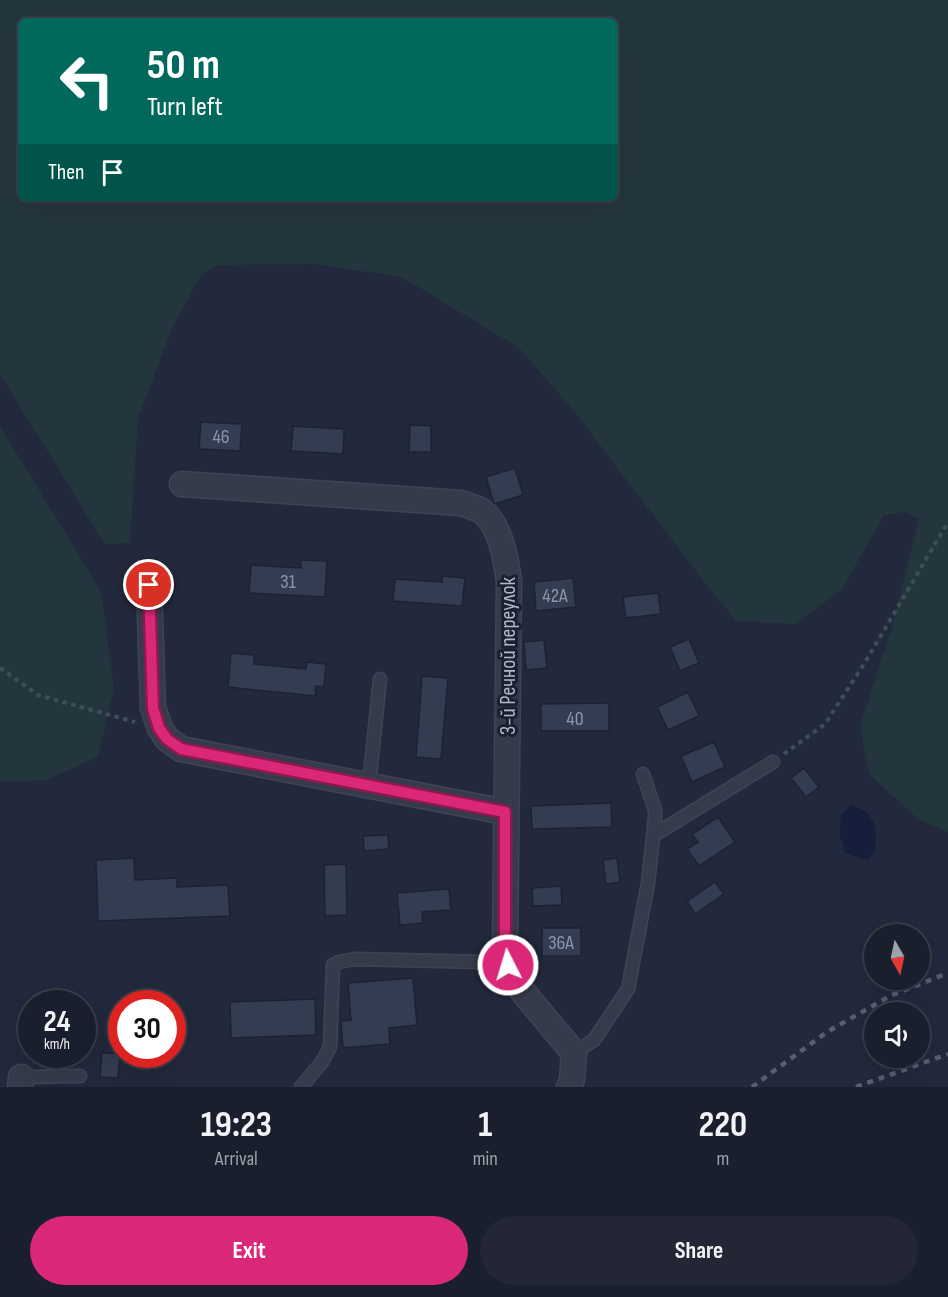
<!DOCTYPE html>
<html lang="en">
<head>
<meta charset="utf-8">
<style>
  :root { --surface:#1a1f2d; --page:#232735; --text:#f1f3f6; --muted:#9fa2aa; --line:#383d49; --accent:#db2777 }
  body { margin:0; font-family:"Sofia Sans Condensed",sans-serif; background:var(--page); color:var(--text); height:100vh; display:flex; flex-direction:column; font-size:22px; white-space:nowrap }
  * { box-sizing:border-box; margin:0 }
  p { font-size:20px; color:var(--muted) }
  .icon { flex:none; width:33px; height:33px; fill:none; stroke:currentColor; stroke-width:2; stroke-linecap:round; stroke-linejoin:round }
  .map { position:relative; height:1087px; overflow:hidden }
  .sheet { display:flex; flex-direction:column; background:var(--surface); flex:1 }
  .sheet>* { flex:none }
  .hud { position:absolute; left:18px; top:18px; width:600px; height:183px; border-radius:9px; box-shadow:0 6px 24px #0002,0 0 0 2px var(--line); background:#00695c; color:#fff; overflow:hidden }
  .needle { width:39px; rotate:171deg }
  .controls { position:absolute; left:864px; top:924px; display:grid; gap:12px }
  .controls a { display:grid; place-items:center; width:66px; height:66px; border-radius:50%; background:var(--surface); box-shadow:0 6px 24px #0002,0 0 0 2px var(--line); font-size:30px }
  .speed { position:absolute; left:18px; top:990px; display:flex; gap:12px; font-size:30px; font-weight:700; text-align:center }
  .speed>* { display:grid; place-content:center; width:78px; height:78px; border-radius:50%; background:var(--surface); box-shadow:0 6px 24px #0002,0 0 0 2px var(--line); line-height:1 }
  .speed small { font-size:15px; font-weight:400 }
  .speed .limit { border:9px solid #d22; background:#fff; color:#111 }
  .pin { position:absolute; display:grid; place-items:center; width:51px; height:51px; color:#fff; margin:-26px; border:3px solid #fff; border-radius:50%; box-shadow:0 2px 6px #0007 }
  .me { position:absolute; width:66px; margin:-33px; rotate:355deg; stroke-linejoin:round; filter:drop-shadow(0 0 4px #0008) }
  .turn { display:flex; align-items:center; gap:21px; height:126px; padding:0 30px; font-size:27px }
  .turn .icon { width:78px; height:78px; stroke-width:2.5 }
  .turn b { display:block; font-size:42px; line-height:51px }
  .then { display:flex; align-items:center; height:57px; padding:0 30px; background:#0003; gap:12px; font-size:22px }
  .eta { display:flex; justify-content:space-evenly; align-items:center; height:102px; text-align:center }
  .eta b { font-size:36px; font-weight:700; line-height:42px }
  .action { display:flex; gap:12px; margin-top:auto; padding:12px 30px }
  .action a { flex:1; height:69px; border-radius:36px; background:var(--accent); color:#fff; font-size:24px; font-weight:700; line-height:69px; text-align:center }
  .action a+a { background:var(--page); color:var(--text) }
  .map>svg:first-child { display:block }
  .green { fill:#24363d; fill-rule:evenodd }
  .water { fill:#151e3a }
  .building { fill:#343c52; stroke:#1d2233; stroke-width:1.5 }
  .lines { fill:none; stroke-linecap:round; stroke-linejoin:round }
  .service-casing { stroke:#3f4455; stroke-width:15 }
  .minor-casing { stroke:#3f4455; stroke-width:27 }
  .path { stroke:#3d4f55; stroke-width:4; stroke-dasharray:4.5 4.5; stroke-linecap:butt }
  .service { stroke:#363b4c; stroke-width:12 }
  .minor { stroke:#363b4c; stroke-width:24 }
  .rail { stroke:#585e73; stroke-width:4.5; stroke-dasharray:6 6; stroke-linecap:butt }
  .route-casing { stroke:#8e194d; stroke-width:15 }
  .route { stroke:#db2777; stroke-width:10 }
  .labels { text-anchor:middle; stroke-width:6; stroke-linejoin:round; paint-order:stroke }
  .number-label { font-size:20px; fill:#9096a9 }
  .street-label { font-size:22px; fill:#b1b6c8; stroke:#1b2031 }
</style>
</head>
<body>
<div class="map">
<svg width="948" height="1087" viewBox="0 0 948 1087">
  <rect width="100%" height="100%" fill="#22293c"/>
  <path class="green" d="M0 0H948V832L918 819 869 774 860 726 892 628 919 519 905 512 884 515 842 589 796 624 736 621 702 579 575 412 519 348 402 277 313 264 218 265 201 275 173 326 138 418 130 543 105 544 0 374ZM21 21H615V198H21Z
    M0 426 101 592 114 688 98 756 47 780 0 782Z"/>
  <path class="water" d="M851 805 866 811 874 823 876 835 875 852 867 860 845 853 840 835 841 814Z"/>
  <path class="building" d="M201 422 242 424 240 451 199 449Z
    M410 425 431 426V452H409Z
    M293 426 344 429 343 454 291 451Z
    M515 468 523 495 494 504 486 477Z
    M301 560 327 561 325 597 249 593 251 565 301 568Z
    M442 576 465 578 462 606 393 601 395 579 442 582Z
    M573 578 576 607 536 611 534 582Z
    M658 593 661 614 626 618 623 597Z
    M689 639 699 663 680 671 670 647Z
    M544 640 547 668 526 670 524 642Z
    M231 653 254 655V664L306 669 307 662 326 664 324 687 316 686 315 696 228 687Z
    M422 676 448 678 441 759 416 757Z
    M688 692 699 716 668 730 657 707Z
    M609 703V731H541V704Z
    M714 742 725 767 692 782 681 756Z
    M804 768 819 787 806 797 791 778Z
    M611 803 612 827 532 829 531 806Z
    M718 817 735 842 699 866 687 849 698 842 692 834Z
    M388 835 389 849 364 851 363 836Z
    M134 858 135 880 177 878V887L228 885 230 916 98 921 96 860Z
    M617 858 620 882 606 884 603 860Z
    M346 864 347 915 325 916 324 865Z
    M715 882 724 894 695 914 687 901Z
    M561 886 562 905 533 906 532 888Z
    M449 889 451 910 422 912 423 923 400 925 397 893Z
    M542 928H581V956H542Z
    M413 978 417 1025 389 1028 390 1044 343 1048 341 1021 351 1020 348 983Z
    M315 999 316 1035 231 1038 230 1002Z
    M102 1053 120 1054 118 1078 100 1077Z"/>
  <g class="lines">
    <g class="service-casing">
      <path id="service" d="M369 785 380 679
        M654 835 773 762
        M574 1053 594 1040 628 989 648 883 655 818V810L643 774
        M21 1077 80 1076
        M301 1087 322 1062 330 1047 333 965 339 962 355 959 483 962 508 965"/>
    </g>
    <g class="minor-casing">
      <path id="minor" d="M182 484 461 503C468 506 478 508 483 512 501 527 506 560 509 581L505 946 508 965 523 992 574 1053 572 1080 569 1087
        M149 585 153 708 160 728 167 739 181 749 505 812
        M20 1087 21 1077"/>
    </g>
    <path class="path" d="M0 668 38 695 135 722
      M784 754 825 724 864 664 948 522"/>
    <use href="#service" class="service"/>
    <use href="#minor" class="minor"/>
    <path class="rail" d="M752 1087 827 1032 890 996 948 973
      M856 1087 948 1054"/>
  </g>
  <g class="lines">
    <g class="route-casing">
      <path id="route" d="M149 585 153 708 159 728 167 739 181 749 505 812V946L508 965"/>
    </g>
    <use href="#route" class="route"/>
  </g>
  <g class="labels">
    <g class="number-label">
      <text x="221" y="443">46</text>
      <text x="288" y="588">31</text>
      <text x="555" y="602">42А</text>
      <text x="575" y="725">40</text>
      <text x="561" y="949">36А</text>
    </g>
    <g class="street-label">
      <text transform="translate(507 656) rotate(-90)" y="8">3-й Речной переулок</text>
    </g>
  </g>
</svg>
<div class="controls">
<a><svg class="needle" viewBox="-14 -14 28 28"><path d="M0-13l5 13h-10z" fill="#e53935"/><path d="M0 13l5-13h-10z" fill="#9fa2aa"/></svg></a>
<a><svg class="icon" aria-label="sound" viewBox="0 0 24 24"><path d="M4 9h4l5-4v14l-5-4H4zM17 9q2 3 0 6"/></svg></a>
</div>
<div class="speed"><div>24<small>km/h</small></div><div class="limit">30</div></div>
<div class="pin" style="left:149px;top:585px;background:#d93025"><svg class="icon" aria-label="arrive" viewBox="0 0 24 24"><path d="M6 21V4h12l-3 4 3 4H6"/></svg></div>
<svg class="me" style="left:508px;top:965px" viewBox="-20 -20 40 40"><circle r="17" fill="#db2777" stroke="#fff" stroke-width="3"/><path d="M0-11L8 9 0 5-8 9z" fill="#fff"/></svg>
<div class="hud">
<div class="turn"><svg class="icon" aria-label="left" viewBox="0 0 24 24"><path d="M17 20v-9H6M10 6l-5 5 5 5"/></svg><div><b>50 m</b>Turn left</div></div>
<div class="then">Then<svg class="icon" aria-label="arrive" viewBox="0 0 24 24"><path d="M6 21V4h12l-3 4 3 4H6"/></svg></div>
</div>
</div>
<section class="sheet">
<div class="eta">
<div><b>19:23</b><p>Arrival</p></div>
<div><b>1</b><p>min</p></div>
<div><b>220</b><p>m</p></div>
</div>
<div class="action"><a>Exit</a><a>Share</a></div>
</section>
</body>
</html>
